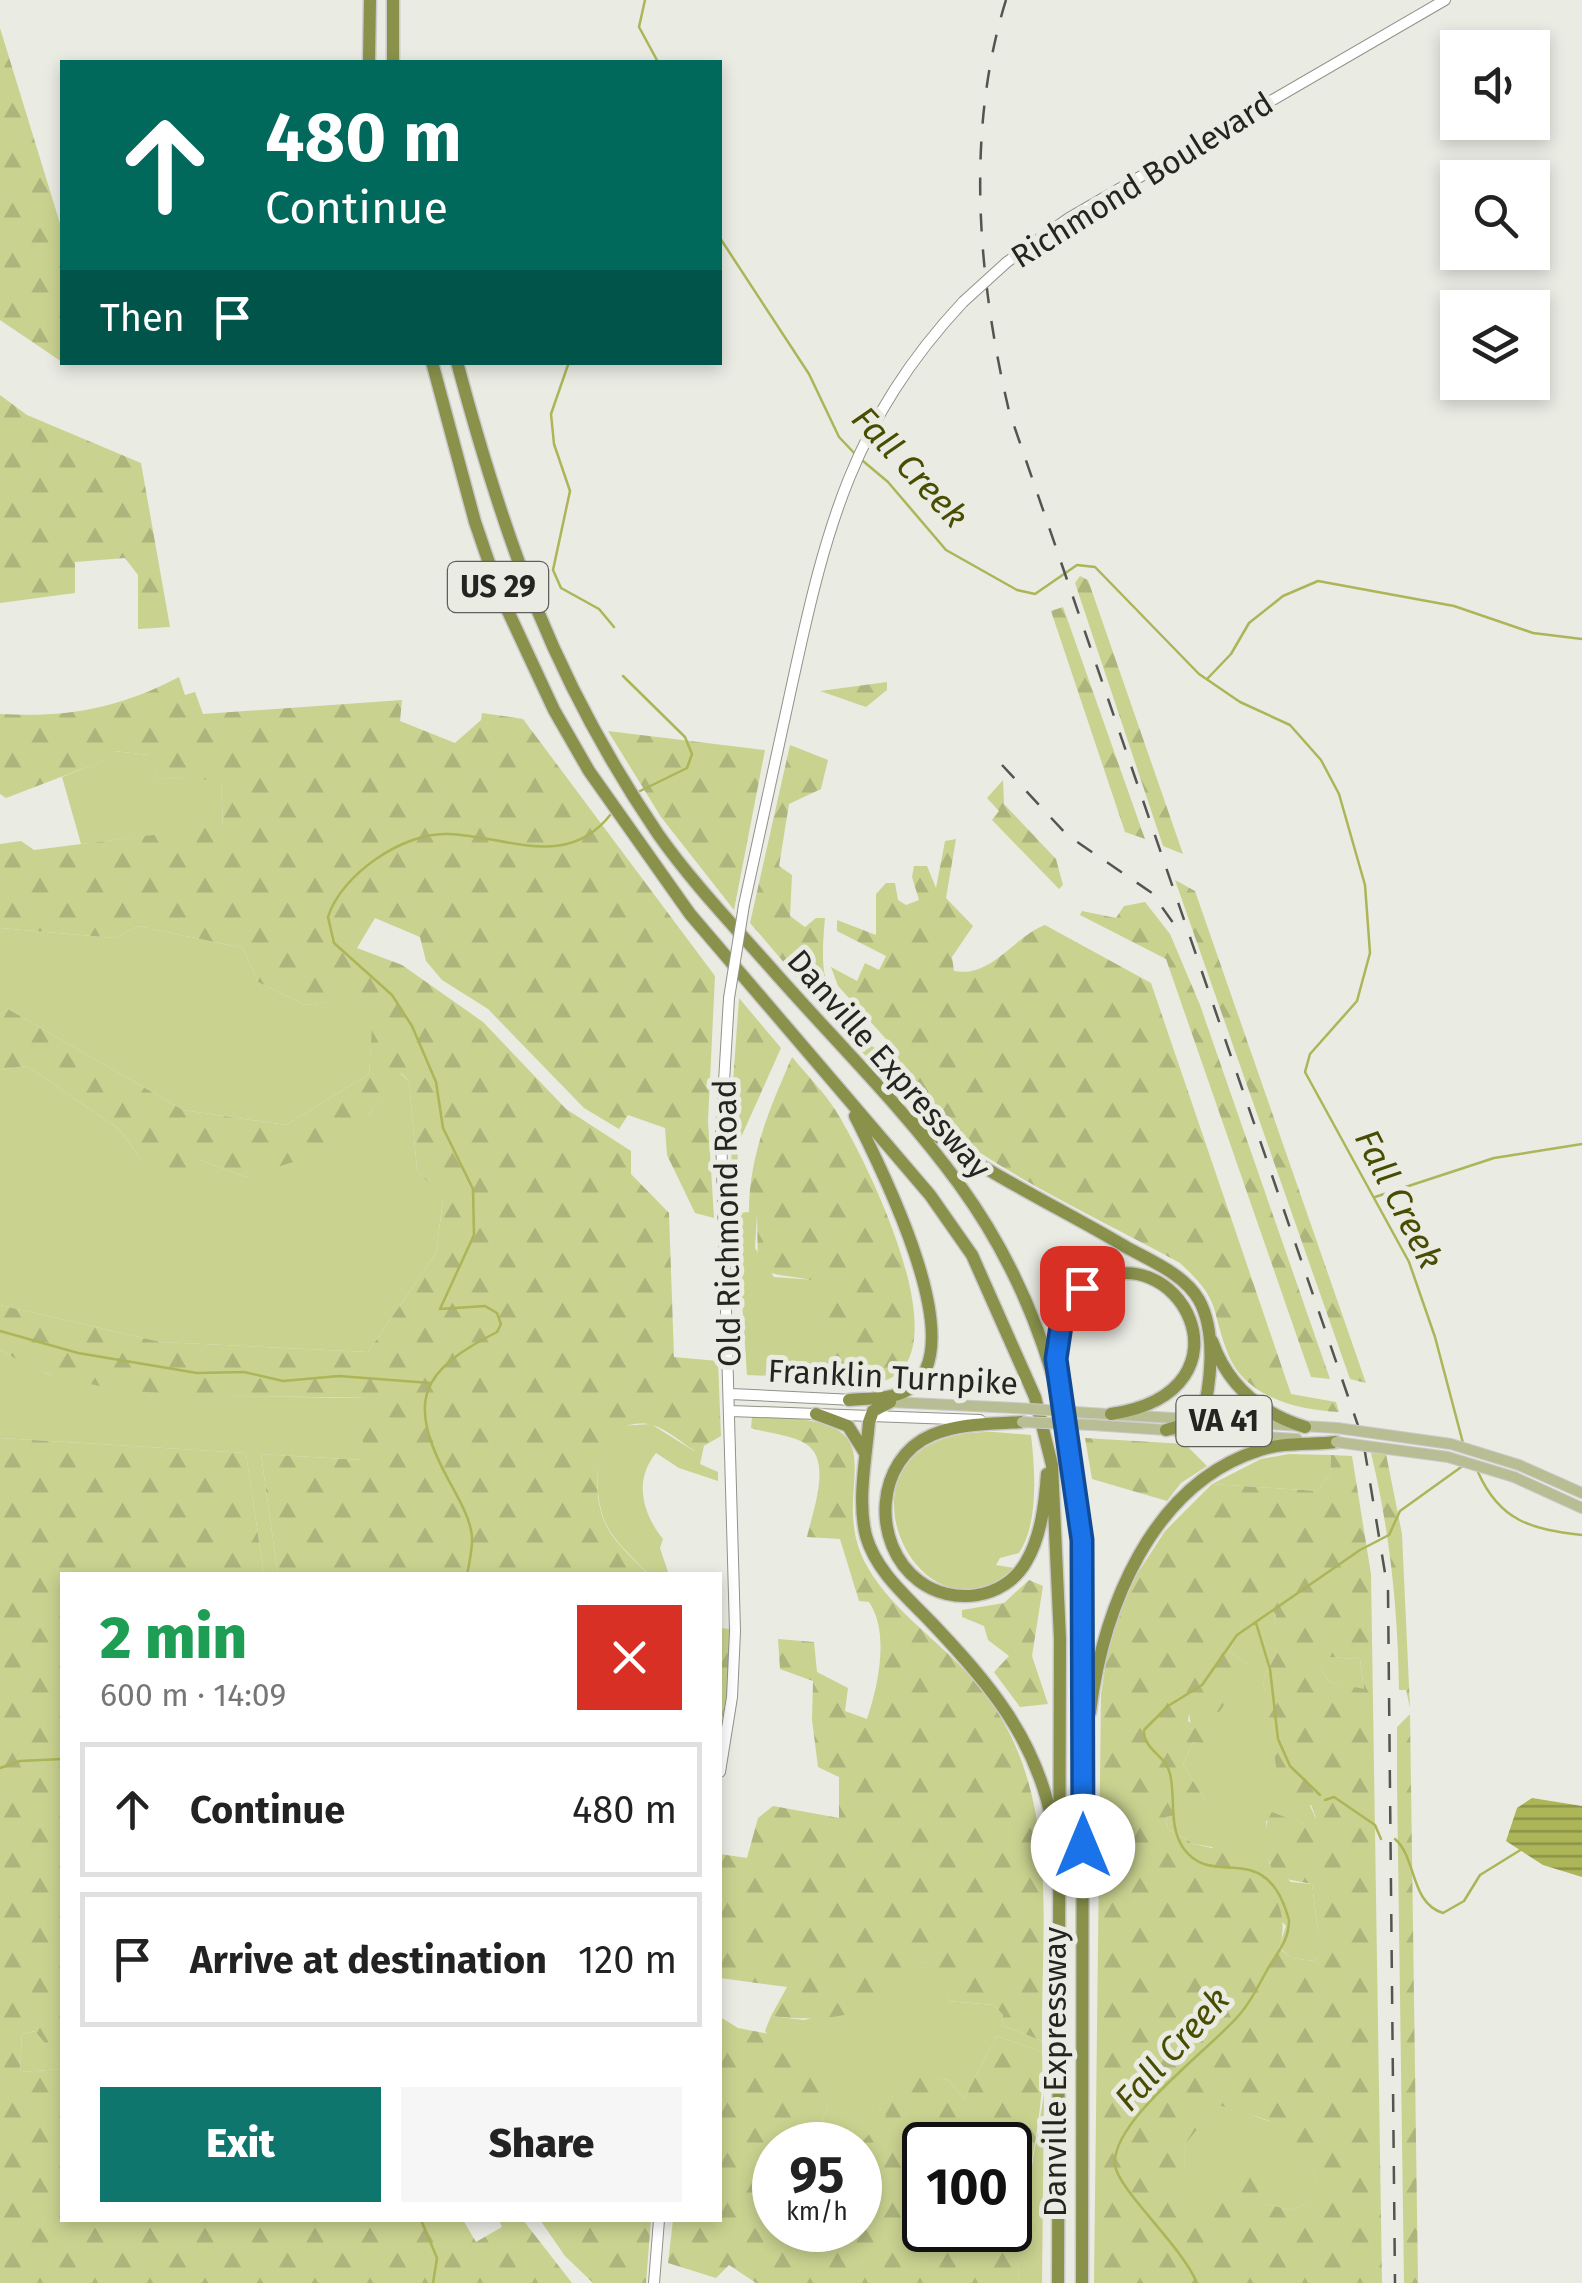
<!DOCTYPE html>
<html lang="en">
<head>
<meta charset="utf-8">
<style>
  :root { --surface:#fff; --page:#f6f6f6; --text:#222; --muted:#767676; --line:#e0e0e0; --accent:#0f766e }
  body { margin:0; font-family:"Fira Sans",sans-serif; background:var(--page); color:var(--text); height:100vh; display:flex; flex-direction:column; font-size:38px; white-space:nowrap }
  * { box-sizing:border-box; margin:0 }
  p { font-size:32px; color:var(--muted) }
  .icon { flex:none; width:55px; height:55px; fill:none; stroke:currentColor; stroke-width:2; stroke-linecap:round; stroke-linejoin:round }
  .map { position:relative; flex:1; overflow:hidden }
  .sheet { position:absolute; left:60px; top:1572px; width:662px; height:650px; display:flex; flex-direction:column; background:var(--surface); border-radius:0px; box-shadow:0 5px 15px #0003 }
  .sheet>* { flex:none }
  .top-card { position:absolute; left:60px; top:60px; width:662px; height:305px; border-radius:0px; box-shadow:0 5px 15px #0003; background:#00695c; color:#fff; overflow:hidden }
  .buttons { position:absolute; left:1440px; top:30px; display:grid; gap:20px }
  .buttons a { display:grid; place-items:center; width:110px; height:110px; border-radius:0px; background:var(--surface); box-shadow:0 5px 15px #0003; font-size:50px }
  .speed { position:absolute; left:752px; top:2122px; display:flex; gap:20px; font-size:50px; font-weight:700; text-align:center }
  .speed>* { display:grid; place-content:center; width:130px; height:130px; border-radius:50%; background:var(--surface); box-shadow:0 5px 15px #0003; line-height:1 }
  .speed small { font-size:25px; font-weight:400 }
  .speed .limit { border:5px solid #111; border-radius:15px; background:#fff; color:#111 }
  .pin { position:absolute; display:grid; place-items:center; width:85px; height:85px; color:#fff; margin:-42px; border-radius:20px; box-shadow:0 5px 15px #0006 }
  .me { position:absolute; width:110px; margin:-55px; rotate:0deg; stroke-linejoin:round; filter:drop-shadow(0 0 8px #0008) }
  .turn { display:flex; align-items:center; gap:35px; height:210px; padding:0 40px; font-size:45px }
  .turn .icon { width:130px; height:130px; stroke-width:2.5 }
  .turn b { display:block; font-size:70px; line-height:85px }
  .then { display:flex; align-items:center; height:95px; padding:0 40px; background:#0003; gap:20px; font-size:38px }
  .round { display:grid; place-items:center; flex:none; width:105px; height:105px; border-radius:0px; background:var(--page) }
  .headline { display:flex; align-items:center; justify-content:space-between; height:170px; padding:0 40px }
  h1 { font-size:60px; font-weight:800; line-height:75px; color:#1e9e55 }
  .button { display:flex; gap:20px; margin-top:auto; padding:20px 40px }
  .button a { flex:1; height:115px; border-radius:0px; background:var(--accent); color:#fff; font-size:40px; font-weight:800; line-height:115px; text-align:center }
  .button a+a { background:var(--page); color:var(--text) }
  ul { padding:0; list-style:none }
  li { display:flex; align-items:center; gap:30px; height:135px; margin:0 20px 15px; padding:0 20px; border:5px solid var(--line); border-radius:0px }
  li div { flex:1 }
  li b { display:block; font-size:38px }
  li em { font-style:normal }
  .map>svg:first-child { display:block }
  .grass { fill:#cad290 }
  .forest { fill:url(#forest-firs); fill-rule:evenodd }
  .water { fill:url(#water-rules) }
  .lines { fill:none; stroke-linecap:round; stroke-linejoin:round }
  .stream { stroke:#acb557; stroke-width:2.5 }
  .secondary-casing { stroke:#91928a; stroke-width:12 }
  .primary-casing { stroke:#cacaca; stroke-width:12 }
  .motorway-casing { stroke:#cacaca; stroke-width:15 }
  .secondary { stroke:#fff; stroke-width:10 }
  .primary { stroke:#b8bd93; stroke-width:10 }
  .motorway { stroke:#89914b; stroke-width:12 }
  .rail { stroke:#545450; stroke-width:2.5; stroke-dasharray:18 18; stroke-linecap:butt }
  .secondary-bridge-casing { stroke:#91928a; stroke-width:12; stroke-linecap:butt }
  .primary-bridge-casing { stroke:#cacaca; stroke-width:12; stroke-linecap:butt }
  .secondary-bridge { stroke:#fff; stroke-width:10 }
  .primary-bridge { stroke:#b8bd93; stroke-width:10 }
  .route-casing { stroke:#114b97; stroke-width:25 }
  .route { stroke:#1a73e8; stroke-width:18 }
  .labels { text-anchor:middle; stroke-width:10; stroke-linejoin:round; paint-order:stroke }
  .shield { fill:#eaebe3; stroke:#5f605b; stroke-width:2.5 }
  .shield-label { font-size:30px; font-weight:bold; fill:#242421 }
  .street-label { font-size:32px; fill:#242421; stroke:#eaebe3 }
  .water-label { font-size:35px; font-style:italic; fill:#484d02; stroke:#eaebe3 }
</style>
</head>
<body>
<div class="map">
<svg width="1582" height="2283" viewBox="0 0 1582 2283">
  <defs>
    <pattern id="forest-firs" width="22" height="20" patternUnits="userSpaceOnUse" patternTransform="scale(2.5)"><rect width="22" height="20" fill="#cad290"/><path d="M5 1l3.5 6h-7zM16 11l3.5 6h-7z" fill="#adb47c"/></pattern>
    <pattern id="water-rules" width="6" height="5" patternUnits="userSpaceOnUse" patternTransform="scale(2.5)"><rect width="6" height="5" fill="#acb557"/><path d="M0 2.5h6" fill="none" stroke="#8c9348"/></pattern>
  </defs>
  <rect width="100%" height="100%" fill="#eaebe3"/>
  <path class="grass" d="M113 751 150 755 158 778 221 779 223 827 81 844 62 777 107 759Z
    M138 926 243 948 258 982 305 1005 375 995 369 1074 286 1125 183 1110 8 1009 0 1014V928L115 938Z
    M27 1066 119 1129 140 1158 200 1160 246 1177 369 1114 400 1073 409 1081 417 1170 443 1199 436 1253 368 1352 161 1342 0 1305V1070Z
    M749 1212 757 1214 755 1248 774 1277 815 1280 827 1287V1378L747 1375 736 1213Z
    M0 1350 48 1374 222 1396 366 1398 363 1460 261 1454 278 1575H264L246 1453 0 1438Z
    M651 1424 694 1451 704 1446 700 1464 718 1472V1481L679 1468 656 1453C633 1481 643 1514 663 1539L660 1548 669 1575H649C636 1560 618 1545 608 1528 594 1503 590 1444 620 1428 628 1424 642 1425 651 1424Z
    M994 1432 1031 1435C1035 1470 1039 1523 1019 1553L1000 1558 996 1565 1014 1568C917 1661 811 1429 994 1432Z
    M1289 1454 1331 1455 1330 1474 1317 1491 1212 1484 1261 1459Z
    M1270 1606 1276 1615 1274 1625 1263 1631 1265 1646 1277 1651 1263 1681 1269 1714 1316 1819 1302 1824 1266 1821 1269 1863 1291 1882 1312 1884 1318 1931 1331 1945 1314 1961 1291 1958 1279 1947 1286 1926 1212 1847 1194 1844 1168 1829 1166 1817 1205 1800 1183 1765 1193 1742 1189 1713 1226 1702 1247 1663 1229 1652 1242 1625Z
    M1325 1657 1360 1659 1364 1690 1329 1682 1321 1668Z
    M921 1962 939 1968 947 1981 948 2001 994 2005 1003 2015 1002 2025 1042 2041V2052L997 2036 964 2099 948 2080 919 2076 879 2107 887 2116 859 2145H832L818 2130 828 2107 765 2031 771 2016 804 2020 881 2001Z
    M36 2031 62 2064V2069L20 2072 22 2034Z
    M1044 2094 1042 2283H1019L1018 2249Z
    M1217 2103 1286 2127 1295 2140 1297 2157 1316 2175 1314 2202 1290 2210 1267 2204 1214 2214 1185 2196 1184 2146Z"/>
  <path class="forest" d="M0 28 62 230V362L0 320Z
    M0 395 27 415 141 463 170 627 138 629V575L125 558 75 562V593L0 603Z
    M1080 576 1088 580 1183 854 1163 846 1075 583Z
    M1063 607 1145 839 1125 832 1051 611Z
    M179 677 185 695 195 692 203 714 402 700 400 721 455 743 481 720 482 713 523 719 715 976 708 1121 714 1218 695 1213 667 1155 665 1128 628 1115 619 1129 584 1108 488 1009 442 980 426 961 420 937 375 918 357 948 402 965 483 1022 566 1109 631 1151V1174L669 1213 674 1357 718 1361 721 1436 695 1451C682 1443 663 1426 648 1424 593 1417 588 1493 608 1529 618 1546 636 1561 649 1575H278L261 1454 362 1460 365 1398C267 1395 144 1403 49 1374 32 1369 16 1358 0 1350V1305L161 1342 368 1352 436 1253 443 1200 417 1170 409 1081 401 1073 369 1114 318 1154 246 1177 200 1160 172 1183 140 1158 119 1129 27 1066 0 1070V1014L8 1009 183 1110 286 1125 369 1074 374 996 305 1005 258 982 243 948 138 926 115 938 0 928V844L21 841 34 850 223 826 221 780 158 778 149 755 114 751 108 759 6 798 0 794V714C67 718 120 708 179 677Z
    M887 682V690L866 707 820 691Z
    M608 731 765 750 734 910 661 817Z
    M790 745 828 760 821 789 789 804 779 866 792 875 790 916 805 927 816 918H825C818 994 828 990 873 1047L883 1051 887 1040 838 986 831 967 857 981 865 963 879 970 886 956 837 931V920L876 935V894L886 883H895L898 900 906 905 919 900 912 877 914 866H927L936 888 945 841 956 839 946 898 973 926 952 957 954 971C992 978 1013 937 1045 925L1151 983 1291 1394 1336 1402 1339 1412C1297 1410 1243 1397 1227 1351 1210 1305 1221 1301 1180 1263 1102 1220 1017 1182 946 1129 871 1073 812 993 750 923Z
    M1003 780 1004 804 1056 859 1063 885 1059 889 992 820 999 811 987 798Z
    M1175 880 1195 891 1366 1383 1350 1379Z
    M1145 902 1170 934 1200 1005 1330 1379 1311 1377 1166 959 1080 915 1082 911 1116 918 1124 906Z
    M739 998 781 1048 738 1144 737 1191H733L730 1124Z
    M792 1057C807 1075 824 1092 836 1111 864 1156 960 1346 889 1379 872 1387 846 1380 827 1378L826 1287C804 1272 780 1282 758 1266L757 1215 749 1212C749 1155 770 1108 792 1057Z
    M752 1417C920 1415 819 1485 868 1568 893 1611 939 1641 972 1678 1063 1781 1041 1913 1042 2041L1002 2025 1003 2015 994 2005 948 2001C947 1978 943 1970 921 1962 885 2017 831 2023 771 2016L787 1987 720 1978V1854L747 1858 758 1818 773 1806 839 1818V1777L818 1767 812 1720 813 1681 780 1669 778 1639 814 1642 817 1672 848 1688 845 1711 867 1719C878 1686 890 1633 869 1602L859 1601 840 1539 807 1537C812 1513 833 1461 806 1444 792 1435 767 1433 751 1428Z
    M0 1438 246 1453 264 1575H62V2064L35 2031 22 2034 20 2072 62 2069V2220H463L476 2242 502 2227 499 2220H523L572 2283H0Z
    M1085 1438 1185 1444 1207 1466 1181 1483 1167 1501 1092 1479Z
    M1371 1453 1386 1454 1402 1534 1410 1708 1406 1690H1399C1398 1610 1390 1532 1371 1453Z
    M1331 1455 1352 1456 1371 1574 1382 2283H1094L1101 1695 1109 1640 1132 1582 1165 1531 1212 1484 1317 1491 1330 1474ZM1270 1607 1276 1615 1274 1625 1262 1630 1265 1647 1277 1651 1263 1681 1280 1792 1297 1804 1311 1805 1316 1818 1302 1824 1272 1812C1260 1829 1267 1860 1275 1877L1312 1884 1318 1931 1330 1945 1314 1961 1291 1958 1279 1948C1292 1908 1268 1885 1244 1855L1194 1844 1168 1829 1166 1817 1178 1814 1191 1821 1204 1815 1205 1800 1183 1765 1193 1742 1210 1744 1209 1735 1188 1721 1189 1714 1219 1712 1242 1680 1247 1663 1229 1652 1242 1625ZM1326 1657 1360 1659 1364 1689 1329 1682 1321 1668ZM1217 2104C1252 2119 1293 2116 1296 2157L1316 2175 1313 2202 1290 2210 1267 2204V2185L1251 2170 1214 2213 1186 2196 1184 2146Z
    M1029 1580 1043 1586 1032 1656 1048 1704 1020 1707 994 1672 1009 1656 988 1640 984 1626 962 1617V1610L1004 1603Z
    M720 1628 730 1629V1676L720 1731Z
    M1410 1714 1418 2283H1404L1397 1782V1727Z
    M720 2017 738 2028 775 2035 823 2089 828 2107 818 2130 832 2145H775V2230H860L859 2145 886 2116 879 2107 919 2075 948 2080 964 2099 997 2036 1042 2052C1046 2130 1016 2205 1019 2283H756L729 2265 716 2278 668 2263 673 2220H720ZM925 2145H1010V2230H925Z
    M540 2220H651L646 2283H593L565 2256Z"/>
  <path class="water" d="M1532 1798 1582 1806V1877L1543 1865 1506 1841 1517 1808Z"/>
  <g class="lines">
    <path class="stream" d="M645 0 639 27 658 62
      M720 238 809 374 839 437 857 456
      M569 362 551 414 554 444 570 491 553 570 561 588 599 609 614 627
      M863 461 888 482 946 550 1017 590 1035 594 1077 565 1095 567 1199 674 1240 702 1290 725 1321 760 1339 794 1365 885 1370 953 1357 1001 1310 1054 1305 1072 1409 1262 1435 1337 1463 1443
      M623 676 685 737 692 754 687 768 636 793
      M1208 678 1231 654 1249 623 1283 596 1318 581 1454 606 1533 633 1582 639
      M1375 1197 1494 1158 1582 1144
      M0 1331 78 1353 197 1373 244 1372 283 1381 339 1376 430 1383
      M1478 1472C1500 1522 1532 1529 1582 1535
      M467 1575C469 1563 473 1549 472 1536 470 1517 457 1496 448 1479 405 1399 422 1370 497 1332L501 1324 497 1313 485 1306 440 1309 474 1235 473 1189 443 1128 436 1082 412 1026 392 995 334 943 328 917C341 875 403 832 448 834 507 836 567 871 611 814
      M1256 1623 1270 1669 1278 1739 1290 1766 1320 1795
      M0 1768 20 1761 62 1759
      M1325 1800 1334 1797 1375 1825 1381 1839
      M1395 1839C1417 1858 1410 1903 1443 1913L1464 1901 1480 1875 1522 1849
      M421 2220 437 2258 433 2283
      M1197 2283C1182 2246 1118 2190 1115 2165 1110 2121 1213 2047 1240 2014 1254 1998 1261 1979 1272 1962 1281 1948 1289 1938 1289 1920 1266 1836 1214 1890 1184 1849 1168 1827 1176 1798 1170 1774 1166 1755 1143 1750 1144 1730L1168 1706 1202 1685 1237 1635 1360 1550 1389 1535 1400 1511 1464 1465"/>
    <g class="secondary-casing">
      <path id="secondary" d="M1007 262 1069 218 1445 0
        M744 905C760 830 776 755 793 680 826 528 853 420 963 302
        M731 1394 854 1400
        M731 1411 980 1420
        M720 1772 732 1697 735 1631 721 1132 729 998
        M654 2283 659 2220"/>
    </g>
    <g class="primary-casing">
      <path id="primary" d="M890 1402 1015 1408
        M1090 1413 1337 1428
        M1093 1425 1297 1439
        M1519 1465 1582 1493
        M1514 1477 1582 1508"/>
    </g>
    <g class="motorway-casing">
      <path id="motorway" d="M369 62 370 0
        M393 62V0
        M432 362 475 522 499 592 554 710 589 771 690 914 930 1195 972 1255 1035 1397 1052 1465 1060 1639 1058 2283
        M457 362C505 541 553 679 658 834 691 881 732 924 770 967 833 1039 903 1107 959 1184 1040 1295 1076 1425 1083 1560L1082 2283
        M911 1116C976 1170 1054 1204 1126 1247 1151 1261 1184 1274 1199 1300 1217 1333 1211 1386 1201 1420L1166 1430
        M1212 1341C1228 1386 1260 1413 1305 1427
        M1057 1368C1054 1337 1058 1304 1087 1286 1176 1227 1264 1391 1111 1414
        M849 1400C868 1398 892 1400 909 1389 974 1349 880 1166 855 1116
        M890 1402 873 1411 869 1422C866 1458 857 1501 866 1536 876 1571 906 1596 930 1621 989 1683 1037 1739 1053 1826
        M816 1414 848 1426 865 1453
        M1022 1422C992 1424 960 1423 932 1435 875 1459 870 1544 919 1581 952 1606 1004 1600 1026 1562 1041 1537 1045 1503 1047 1474
        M1090 1712C1103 1609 1151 1484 1260 1450 1284 1442 1311 1445 1336 1442"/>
    </g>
    <use href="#secondary" class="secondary"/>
    <use href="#primary" class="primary"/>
    <use href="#motorway" class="motorway"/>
    <path class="rail" d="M1006 0C965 132 978 279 1009 411L1363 1440 1388 1591 1395 2283
      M1002 765 1067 835 1152 893 1176 927"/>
    <g class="secondary-bridge-casing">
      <path id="secondary-bridge" d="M963 302 1007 262
        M729 998 744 905"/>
    </g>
    <g class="primary-bridge-casing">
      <path id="primary-bridge" d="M1015 1408 1090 1413
        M1022 1422 1093 1425
        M1337 1428 1451 1444 1519 1465
        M1336 1442 1448 1457 1514 1477"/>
    </g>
    <use href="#secondary-bridge" class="secondary-bridge"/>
    <use href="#primary-bridge" class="primary-bridge"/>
  </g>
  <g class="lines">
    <g class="route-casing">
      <path id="route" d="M1082 1288 1063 1312 1056 1359 1082 1540 1083 1846"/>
    </g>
    <use href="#route" class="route"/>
  </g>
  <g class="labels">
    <g class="shield">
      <rect x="448" y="562" width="100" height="50" rx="8"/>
      <rect x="1176.5" y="1396" width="95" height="50" rx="8"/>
    </g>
    <g class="shield-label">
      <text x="498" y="597">US 29</text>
      <text x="1224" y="1431">VA 41</text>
    </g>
    <g class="street-label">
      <text transform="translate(1142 180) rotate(-32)" y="11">Richmond Boulevard</text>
      <text transform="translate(889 1064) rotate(49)" y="11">Danville Expressway</text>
      <text transform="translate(727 1223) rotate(-91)" y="11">Old Richmond Road</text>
      <text transform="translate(893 1377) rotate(3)" y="11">Franklin Turnpike</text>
      <text transform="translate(1055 2072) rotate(-90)" y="11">Danville Expressway</text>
    </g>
    <g class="water-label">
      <text transform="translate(910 467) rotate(47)" y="12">Fall Creek</text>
      <text transform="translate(1399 1199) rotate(63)" y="12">Fall Creek</text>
      <text transform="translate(1172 2049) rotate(-48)" y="12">Fall Creek</text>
    </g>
  </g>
</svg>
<div class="buttons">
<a><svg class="icon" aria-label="sound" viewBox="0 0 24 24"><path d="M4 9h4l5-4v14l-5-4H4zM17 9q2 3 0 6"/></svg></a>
<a><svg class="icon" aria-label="search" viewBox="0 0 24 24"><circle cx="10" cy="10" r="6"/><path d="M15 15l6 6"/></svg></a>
<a><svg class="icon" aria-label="layers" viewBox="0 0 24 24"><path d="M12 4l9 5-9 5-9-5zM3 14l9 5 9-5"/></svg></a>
</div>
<div class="speed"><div>95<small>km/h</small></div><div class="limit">100</div></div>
<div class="pin" style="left:1082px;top:1288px;background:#d93025"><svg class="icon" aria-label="arrive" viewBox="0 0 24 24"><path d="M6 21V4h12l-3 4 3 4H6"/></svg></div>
<svg class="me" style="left:1083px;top:1846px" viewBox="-20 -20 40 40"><circle r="19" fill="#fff"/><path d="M0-13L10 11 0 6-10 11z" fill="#1a73e8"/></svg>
<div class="top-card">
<div class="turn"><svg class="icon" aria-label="ahead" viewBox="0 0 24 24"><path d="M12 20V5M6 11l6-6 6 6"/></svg><div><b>480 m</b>Continue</div></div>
<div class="then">Then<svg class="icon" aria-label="arrive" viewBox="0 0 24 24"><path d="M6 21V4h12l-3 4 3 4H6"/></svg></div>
</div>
<section class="sheet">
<div class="headline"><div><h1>2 min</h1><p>600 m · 14:09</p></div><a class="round" style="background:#d93025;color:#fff"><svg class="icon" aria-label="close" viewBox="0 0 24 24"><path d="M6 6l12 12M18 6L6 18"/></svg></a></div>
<ul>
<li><svg class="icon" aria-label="ahead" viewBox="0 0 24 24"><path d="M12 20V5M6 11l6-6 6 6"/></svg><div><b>Continue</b></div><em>480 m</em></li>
<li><svg class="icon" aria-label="arrive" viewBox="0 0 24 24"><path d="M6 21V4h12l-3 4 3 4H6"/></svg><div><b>Arrive at destination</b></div><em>120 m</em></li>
</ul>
<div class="button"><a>Exit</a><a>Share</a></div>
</section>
</div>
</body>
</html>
